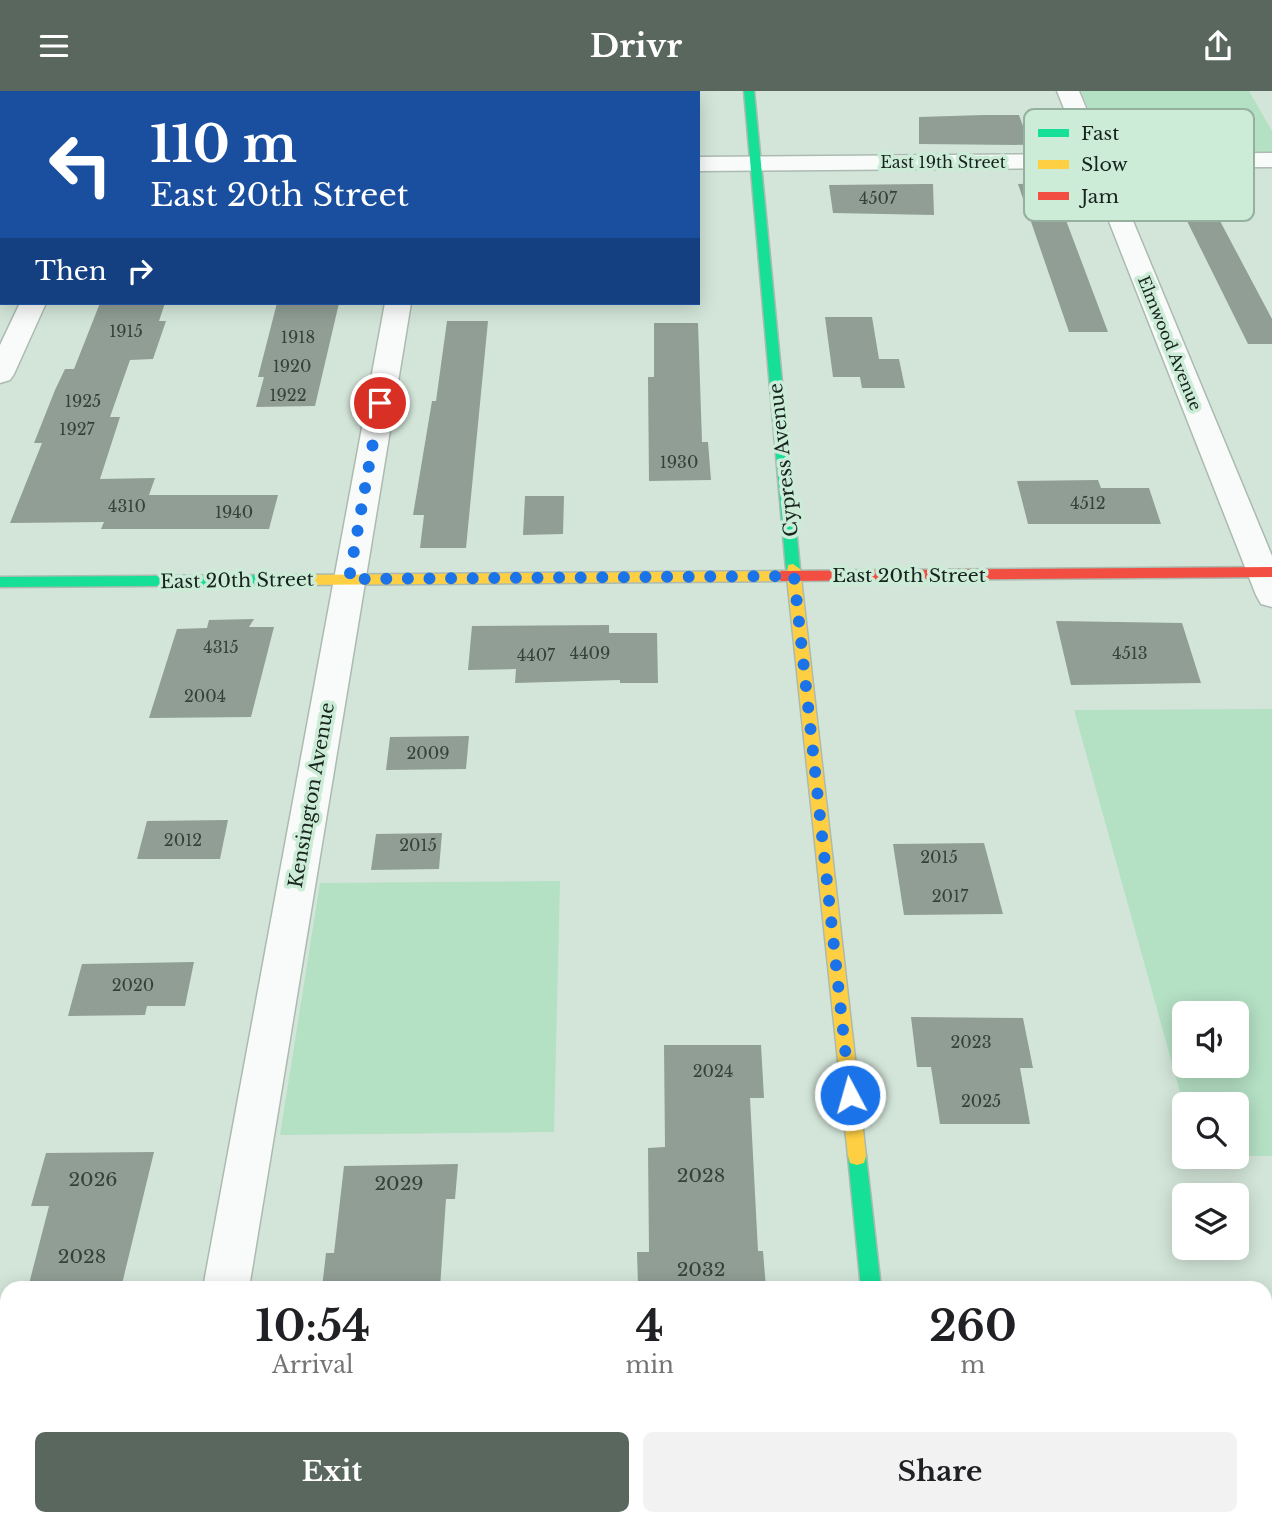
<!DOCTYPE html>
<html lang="en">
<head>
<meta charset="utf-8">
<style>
  :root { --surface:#fff; --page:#f2f2f2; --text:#202124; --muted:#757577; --accent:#59675e }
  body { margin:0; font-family:"Libre Baskerville",serif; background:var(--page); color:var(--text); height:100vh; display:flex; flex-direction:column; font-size:26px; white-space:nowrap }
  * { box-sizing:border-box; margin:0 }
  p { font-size:23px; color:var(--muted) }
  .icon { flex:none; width:38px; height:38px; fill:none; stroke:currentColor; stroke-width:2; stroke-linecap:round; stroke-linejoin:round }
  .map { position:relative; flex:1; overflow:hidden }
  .side { position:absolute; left:0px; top:1190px; width:1272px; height:245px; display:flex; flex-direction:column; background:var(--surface); border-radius:21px 21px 0 0; box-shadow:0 4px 18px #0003 }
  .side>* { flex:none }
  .banner { position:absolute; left:0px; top:0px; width:700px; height:214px; box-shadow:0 4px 18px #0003; background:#1a4fa0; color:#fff; overflow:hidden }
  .controls { position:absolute; left:1172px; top:910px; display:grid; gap:14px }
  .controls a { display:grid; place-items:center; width:77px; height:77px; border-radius:10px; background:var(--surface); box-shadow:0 4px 18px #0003; font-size:35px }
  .pin { position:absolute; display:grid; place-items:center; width:60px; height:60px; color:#fff; margin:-30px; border:4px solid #fff; border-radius:50%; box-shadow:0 2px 7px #0007 }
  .me { position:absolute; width:77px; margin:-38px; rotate:354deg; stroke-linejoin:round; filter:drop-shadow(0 0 5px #0008) }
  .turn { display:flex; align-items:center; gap:24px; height:147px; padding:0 35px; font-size:32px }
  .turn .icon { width:91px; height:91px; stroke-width:2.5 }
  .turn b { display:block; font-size:49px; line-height:60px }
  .then { display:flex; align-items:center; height:66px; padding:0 35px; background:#0003; gap:14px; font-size:26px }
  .eta { display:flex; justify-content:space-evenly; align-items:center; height:119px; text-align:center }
  .eta b { font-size:42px; font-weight:700; line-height:49px }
  .primary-button { display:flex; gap:14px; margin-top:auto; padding:14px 35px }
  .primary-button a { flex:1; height:80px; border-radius:10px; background:var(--accent); color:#fff; font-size:28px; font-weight:700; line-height:80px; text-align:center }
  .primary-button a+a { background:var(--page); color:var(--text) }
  header { display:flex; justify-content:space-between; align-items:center; height:91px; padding:0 35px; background:var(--accent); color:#fff; font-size:32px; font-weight:700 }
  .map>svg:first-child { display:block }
  .green { fill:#b4e0c4; fill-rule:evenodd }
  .building { fill:#909e95 }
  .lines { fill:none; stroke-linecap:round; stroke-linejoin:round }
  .street-casing { stroke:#acbab1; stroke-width:3 }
  .fast-casing { stroke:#acbab1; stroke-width:3 }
  .slow-casing { stroke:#acbab1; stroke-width:3 }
  .jam-casing { stroke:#acbab1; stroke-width:3 }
  .street { fill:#f8fbf9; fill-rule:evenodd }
  .fast { fill:#16e098; fill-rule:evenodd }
  .slow { fill:#ffcf43; fill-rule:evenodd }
  .jam { fill:#f24e42; fill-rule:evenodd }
  .route { stroke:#1a73e8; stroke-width:12; stroke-dasharray:0 21.6 }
  .labels { text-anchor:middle; stroke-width:7; stroke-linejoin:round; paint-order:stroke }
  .far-street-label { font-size:16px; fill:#17231c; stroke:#ccecd7 }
  .number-label { font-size:16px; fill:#35423a }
  .street-label { font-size:19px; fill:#17231c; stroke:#ccecd7 }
  .near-number-label { font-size:19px; fill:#35423a }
  .key { fill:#ccecd7; stroke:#96b09f; stroke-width:2 }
  .key-label { font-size:19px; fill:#17231c }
</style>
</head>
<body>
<header><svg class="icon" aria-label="menu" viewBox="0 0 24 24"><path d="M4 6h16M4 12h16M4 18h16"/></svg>Drivr<svg class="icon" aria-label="share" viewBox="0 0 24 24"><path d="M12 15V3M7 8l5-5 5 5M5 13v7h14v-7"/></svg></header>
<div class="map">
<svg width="1272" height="1435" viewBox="0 0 1272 1435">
  <rect width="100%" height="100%" fill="#d3e5d9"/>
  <path class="green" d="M1081 0H1249L1272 40V64L1115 62 1104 56Z
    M1272 618V1065H1237V1013H1185V1019L1074 619ZM1185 922H1237V975H1185Z
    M560 790 554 1041 280 1044 320 792Z"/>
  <path class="building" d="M984 24H1019L1030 54 919 53V26Z
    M1052 92 1108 241H1069L1018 93Z
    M926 93H933L934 124 833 122 829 94Z
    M1187 130H1220L1272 228V253H1248Z
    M100 212H165L159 230H166L153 268 130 269 110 326H120L100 388 155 387 149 404H278L269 438H101L104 431 10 432 42 352H34L55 299 65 278H74Z
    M277 212H339L315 315 256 316 264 286H258Z
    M825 226H872L879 268H899L905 297H862L860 286H833Z
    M447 230H488L466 457H420L424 424H413L432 310H436Z
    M654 232H698L702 351H708L711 389 649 390 648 286H654Z
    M1098 389 1101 397H1149L1161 433H1028L1017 390Z
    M525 405H564L563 443 523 444Z
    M254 528 249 536H274L251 626 149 627 177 538 207 537 209 529Z
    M1056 530 1182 532 1201 592 1071 594Z
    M609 534V542H657L658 592H620V589L515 592 516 578 468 579 472 535Z
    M469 645 466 678 386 679 390 646Z
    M228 729 220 768H137L147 730Z
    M442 742 439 778 371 779 376 743Z
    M984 752 1003 823 904 824 893 753Z
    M194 871 185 915H147L145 924 68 925 82 873Z
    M911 926 1023 927 1033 977H1020L1030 1033H940L931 976H917Z
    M664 954H761L764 1007H750L758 1160H763L766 1197H657V1194H638L637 1161H649L648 1057 665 1056Z
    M154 1061 122 1193H29L49 1115H31L46 1062Z
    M458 1073 455 1108H446L440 1197H322L326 1162H334L344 1075Z"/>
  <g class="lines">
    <g class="street-casing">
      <path id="street" d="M119 0H141L118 2Z
        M427 0H449V2H427Z
        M1057 0H1079L1105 63 1272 62V76L1111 77 1272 465V516L1261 513 1256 504 1088 77 698 80V66L1082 63Z
        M0 71H2V85H0Z
        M20 212H46L14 283 10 289 0 292V254Z
        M385 212H411L249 1197H203Z
        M161 1428H213L211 1435H159Z
        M871 1428H923V1435H871Z"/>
    </g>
    <g class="fast-casing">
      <path id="fast" d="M744 0H754L800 478 793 483 786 478Z
        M300 484 307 489 300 494 0 496V486Z
        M857 1056 864 1058 866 1065 881 1197H861L848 1065 850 1058Z"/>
    </g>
    <g class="slow-casing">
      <path id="slow" d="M793 473 800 478 866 1065 864 1072 857 1074 850 1072 848 1065 787 486 781 490 300 494 293 489 300 484 781 480 787 483 788 474Z"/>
    </g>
    <g class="jam-casing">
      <path id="jam" d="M1272 476V486L781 490 774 485 781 480Z"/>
    </g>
    <use href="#street" class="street"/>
    <use href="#fast" class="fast"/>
    <use href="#slow" class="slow"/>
    <use href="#jam" class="jam"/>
  </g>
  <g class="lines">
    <path class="route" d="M380 312 349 488 794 485 850 1004"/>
  </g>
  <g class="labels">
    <g class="far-street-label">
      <text x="943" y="77">East 19th Street</text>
      <text transform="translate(1170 252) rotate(68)" y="6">Elmwood Avenue</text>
    </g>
    <g class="number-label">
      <text x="878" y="113">4507</text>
      <text x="126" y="246">1915</text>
      <text x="298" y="252">1918</text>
      <text x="292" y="281">1920</text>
      <text x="288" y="310">1922</text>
      <text x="83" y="316">1925</text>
      <text x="77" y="344">1927</text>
      <text x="679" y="377">1930</text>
      <text x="1088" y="418">4512</text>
      <text x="127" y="421">4310</text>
      <text x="234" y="427">1940</text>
      <text x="221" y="562">4315</text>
      <text x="590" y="568">4409</text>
      <text x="1130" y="568">4513</text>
      <text x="536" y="570">4407</text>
      <text x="205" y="611">2004</text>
      <text x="428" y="668">2009</text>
      <text x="183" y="755">2012</text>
      <text x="418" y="760">2015</text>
      <text x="939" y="772">2015</text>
      <text x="950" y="811">2017</text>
      <text x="133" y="900">2020</text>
      <text x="971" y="957">2023</text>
      <text x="713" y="986">2024</text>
      <text x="981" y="1016">2025</text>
    </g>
    <g class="street-label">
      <text transform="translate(783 369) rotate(-96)" y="7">Cypress Avenue</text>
      <text x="909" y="491">East 20th Street</text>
      <text transform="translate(237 489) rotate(-1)" y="7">East 20th Street</text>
      <text transform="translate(311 704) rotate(-80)" y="7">Kensington Avenue</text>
    </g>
    <g class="near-number-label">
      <text x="701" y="1091">2028</text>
      <text x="93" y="1095">2026</text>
      <text x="399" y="1099">2029</text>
      <text x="82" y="1172">2028</text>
      <text x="701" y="1185">2032</text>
    </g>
  </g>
  <rect x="1024" y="18" width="230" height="112" rx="10" class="key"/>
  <rect x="1038" y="38" width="31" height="8" fill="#16e098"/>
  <rect x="1038" y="69" width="31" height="9" fill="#ffcf43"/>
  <rect x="1038" y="101" width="31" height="8" fill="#f24e42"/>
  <g class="key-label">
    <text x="1081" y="49">Fast</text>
    <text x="1081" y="80">Slow</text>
    <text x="1081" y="112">Jam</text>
  </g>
</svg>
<div class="controls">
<a><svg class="icon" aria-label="sound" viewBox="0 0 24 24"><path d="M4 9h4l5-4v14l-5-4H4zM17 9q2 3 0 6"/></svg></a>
<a><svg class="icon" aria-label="search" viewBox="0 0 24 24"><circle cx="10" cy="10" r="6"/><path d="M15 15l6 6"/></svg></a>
<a><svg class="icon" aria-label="layers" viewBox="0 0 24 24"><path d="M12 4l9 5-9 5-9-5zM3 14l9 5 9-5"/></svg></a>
</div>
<div class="pin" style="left:380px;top:312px;background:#d93025"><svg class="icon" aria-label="arrive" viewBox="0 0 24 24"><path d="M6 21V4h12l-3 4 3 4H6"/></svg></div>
<svg class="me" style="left:850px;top:1004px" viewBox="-20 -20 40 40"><circle r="17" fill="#1a73e8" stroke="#fff" stroke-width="3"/><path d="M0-11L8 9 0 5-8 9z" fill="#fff"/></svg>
<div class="banner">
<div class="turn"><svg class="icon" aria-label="left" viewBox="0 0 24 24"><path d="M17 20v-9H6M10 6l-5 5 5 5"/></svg><div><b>110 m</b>East 20th Street</div></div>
<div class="then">Then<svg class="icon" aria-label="right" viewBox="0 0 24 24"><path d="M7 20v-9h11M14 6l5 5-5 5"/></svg></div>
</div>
<section class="side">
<div class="eta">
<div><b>10:54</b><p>Arrival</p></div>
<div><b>4</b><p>min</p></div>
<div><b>260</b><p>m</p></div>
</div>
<div class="primary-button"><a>Exit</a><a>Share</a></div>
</section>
</div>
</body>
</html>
